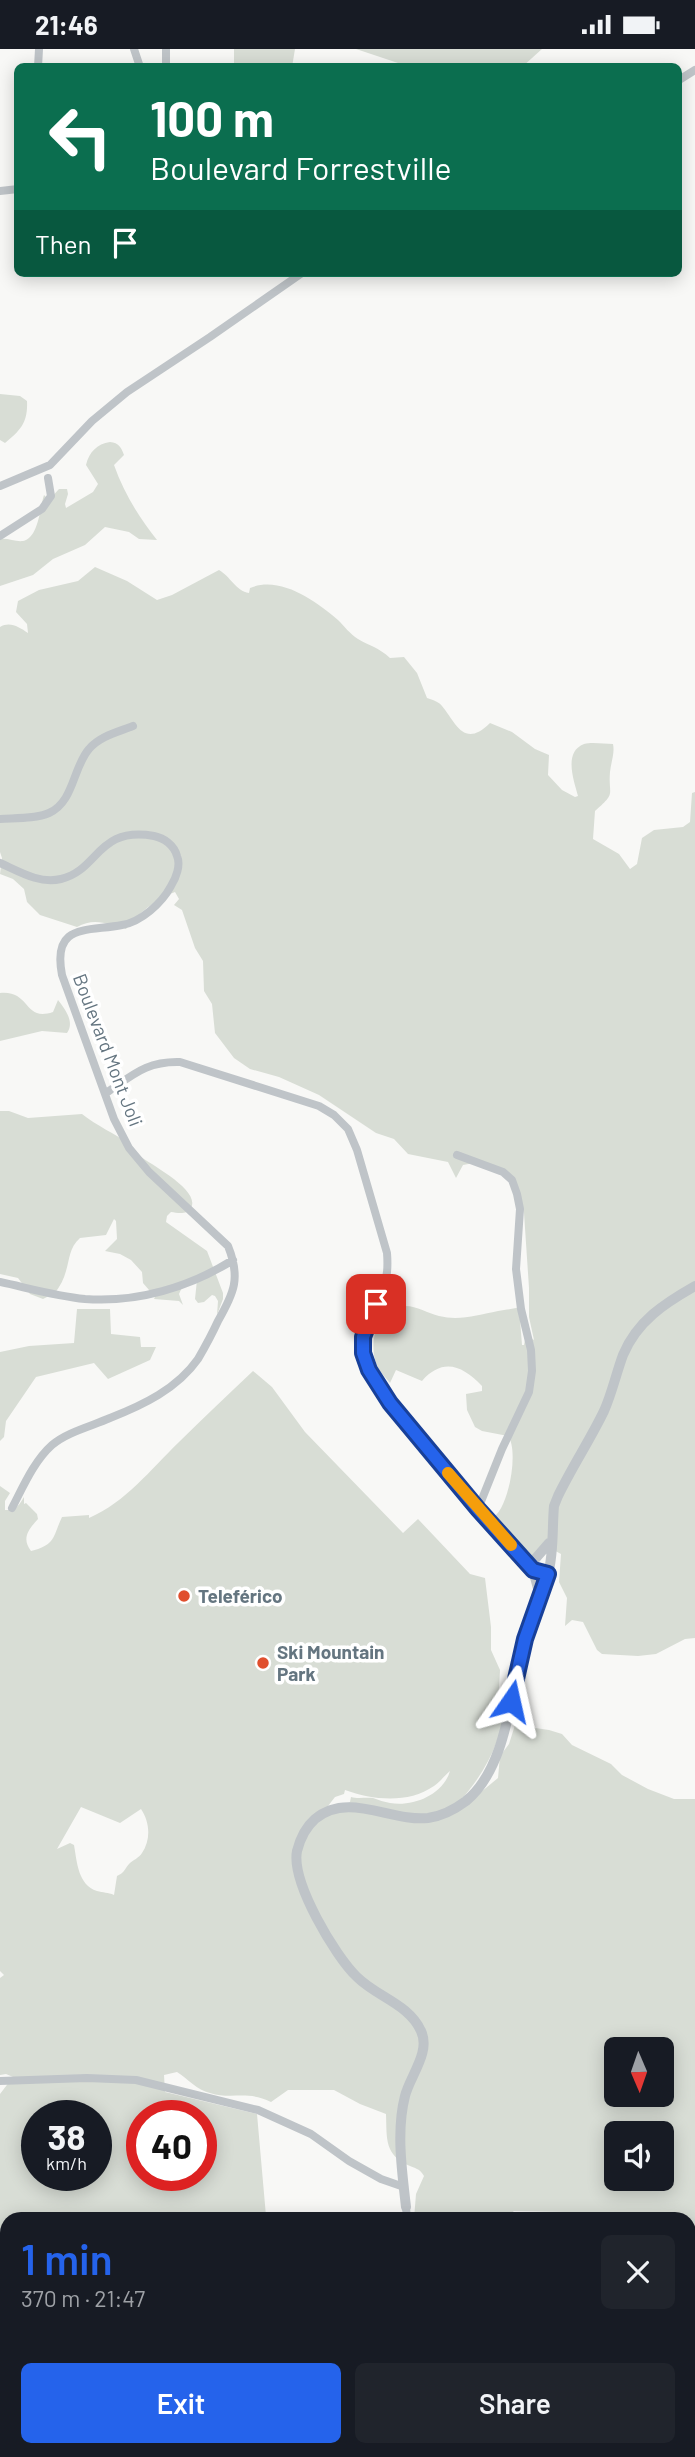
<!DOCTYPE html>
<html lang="en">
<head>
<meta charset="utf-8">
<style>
  :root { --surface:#171b24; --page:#20242c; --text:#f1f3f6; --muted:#9ea1a6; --accent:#2563eb }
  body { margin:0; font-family:Barlow,sans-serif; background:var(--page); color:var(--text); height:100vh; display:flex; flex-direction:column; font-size:26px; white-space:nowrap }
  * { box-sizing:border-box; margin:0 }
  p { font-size:23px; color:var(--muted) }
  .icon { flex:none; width:38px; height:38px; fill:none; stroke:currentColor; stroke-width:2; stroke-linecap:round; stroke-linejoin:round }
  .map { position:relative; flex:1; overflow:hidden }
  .panel { position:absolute; left:0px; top:2163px; width:696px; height:245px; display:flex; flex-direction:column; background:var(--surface); border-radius:21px 21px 0 0; box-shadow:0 4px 18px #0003 }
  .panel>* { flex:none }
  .top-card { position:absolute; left:14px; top:14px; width:668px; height:214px; border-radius:10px; box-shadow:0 4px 18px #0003; background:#0b6e4f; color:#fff; overflow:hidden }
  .needle { width:46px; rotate:178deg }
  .buttons { position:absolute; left:604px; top:1988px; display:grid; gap:14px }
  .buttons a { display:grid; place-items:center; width:70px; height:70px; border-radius:10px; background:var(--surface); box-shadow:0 4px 18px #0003; font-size:35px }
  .speed { position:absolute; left:21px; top:2051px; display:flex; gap:14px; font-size:35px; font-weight:700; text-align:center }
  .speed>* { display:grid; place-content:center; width:91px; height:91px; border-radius:50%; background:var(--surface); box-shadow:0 4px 18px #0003; line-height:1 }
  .speed small { font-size:18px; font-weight:400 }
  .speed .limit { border:10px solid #d22; background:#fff; color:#111 }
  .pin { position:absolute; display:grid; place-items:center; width:60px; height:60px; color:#fff; margin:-30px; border-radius:14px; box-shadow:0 4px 10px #0006 }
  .me { position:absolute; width:77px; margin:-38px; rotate:11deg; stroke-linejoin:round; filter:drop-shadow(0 0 5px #0008) }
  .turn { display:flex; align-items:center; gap:24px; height:147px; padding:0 21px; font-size:32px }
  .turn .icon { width:91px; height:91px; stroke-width:2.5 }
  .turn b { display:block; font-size:49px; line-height:60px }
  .then { display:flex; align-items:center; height:66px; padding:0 21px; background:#0003; gap:14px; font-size:26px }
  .round { display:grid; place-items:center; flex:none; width:74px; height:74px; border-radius:10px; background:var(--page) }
  .head { display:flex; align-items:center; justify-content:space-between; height:119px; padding:0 21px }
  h1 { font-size:42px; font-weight:600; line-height:52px; color:var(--accent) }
  .button { display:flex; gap:14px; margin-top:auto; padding:14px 21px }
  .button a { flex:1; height:80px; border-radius:10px; background:var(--accent); color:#fff; font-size:28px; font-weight:600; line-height:80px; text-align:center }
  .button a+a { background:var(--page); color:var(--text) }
  .status { display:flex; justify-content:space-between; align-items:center; height:49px; padding:0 35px; background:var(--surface); direction:ltr }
  .status svg { height:19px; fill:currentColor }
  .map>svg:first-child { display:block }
  .green { fill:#d8ddd5; fill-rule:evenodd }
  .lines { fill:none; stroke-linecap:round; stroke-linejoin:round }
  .minor { stroke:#bfc4c8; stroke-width:8 }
  .tertiary { stroke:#bfc4c8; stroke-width:10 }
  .route-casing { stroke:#184099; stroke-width:18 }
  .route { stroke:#2563eb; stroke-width:12 }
  .slow { stroke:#f59e0b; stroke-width:12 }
  .poi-dot { fill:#e04f2e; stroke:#fff; stroke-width:2.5 }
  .labels { text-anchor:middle; stroke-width:7; stroke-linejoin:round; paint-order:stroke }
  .street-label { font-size:19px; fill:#647580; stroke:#fff }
  .poi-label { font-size:19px; font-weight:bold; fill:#647580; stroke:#fff; text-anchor:start }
</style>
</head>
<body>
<div class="status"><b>21:46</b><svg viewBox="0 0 49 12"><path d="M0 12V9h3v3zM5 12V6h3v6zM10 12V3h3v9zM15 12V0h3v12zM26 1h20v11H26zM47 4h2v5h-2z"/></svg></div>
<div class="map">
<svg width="695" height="2408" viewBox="0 0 695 2408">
  <rect width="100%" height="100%" fill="#f8f8f6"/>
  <path class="green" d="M234 0H295L292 18 234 17Z
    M356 0H542L522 18 441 14 401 15Z
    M0 345 20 347 27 352C28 373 21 381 5 394L0 391Z
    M110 393C119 394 121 398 124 406L114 416C124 444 138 467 157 491L139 490 129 483 105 478 85 496 53 510 33 526 0 537V490C8 489 16 493 23 492 39 489 40 457 44 446L49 451 59 440H67L68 445 65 455 66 459 93 443 98 435 86 416C89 403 97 395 110 393Z
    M95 518 127 532 157 551 172 546 219 521C230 527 236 542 249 544L250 539C280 526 316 552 338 571 344 577 350 585 358 590 370 597 378 598 390 609L404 608 417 624 427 649C433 651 439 653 442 657 456 674 464 700 490 674L512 683 535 700 549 706 548 726 562 741 575 748 578 747C574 732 563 703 584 695 592 693 605 695 613 695 615 704 611 713 610 723 608 747 617 743 595 762L593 790 619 805 630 820 637 815 642 789 654 781 683 778 690 773 692 744 695 743V1589L685 1590 656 1605 638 1607 602 1605 597 1601 583 1573 572 1571 565 1577 567 1549 559 1533 561 1505 548 1498 525 1513 518 1508 514 1494C504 1488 496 1479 494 1468 509 1457 519 1401 508 1387L482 1382 475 1378 467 1361 466 1345 482 1342V1337C463 1317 443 1308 422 1332L396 1321 390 1334C386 1329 380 1323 377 1317 368 1295 376 1260 403 1257 416 1256 427 1264 439 1267 459 1272 478 1266 498 1262 505 1260 511 1261 519 1258L522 1296H524L526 1286 534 1291 529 1268V1239L524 1164 520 1148 515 1138 500 1124 474 1114 463 1116 456 1129 448 1113 408 1105 394 1090 376 1084 319 1046 279 1028 250 1020 234 1009 215 984 212 955 204 942 203 912 195 899 182 861 174 856 179 850 175 843C156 849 138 865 126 880 109 875 94 868 77 878L40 866 27 853 24 840 13 830 0 825 2 809 0 803V578C10 572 19 578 28 584L27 575 16 563 18 552 39 541 78 532Z
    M0 944C31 941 23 973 53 963L58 951C65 960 75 973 67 984L42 982 0 992Z
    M0 1062H9L28 1069 82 1065C97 1077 114 1084 129 1095 134 1098 136 1103 140 1107 151 1116 201 1141 191 1159 187 1166 178 1164 171 1163L167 1167 166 1173 207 1202 223 1244V1250L217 1266 218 1252 215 1247 212 1246 204 1253 198 1254 195 1250 197 1231 184 1234 179 1245 183 1256 179 1252 154 1250 155 1248 143 1234 142 1223 131 1211 120 1205 105 1202 117 1190 116 1172 114 1170 106 1186 80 1189C69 1199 70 1209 66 1222 64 1230 60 1237 55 1244L43 1250 30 1245 18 1229 0 1225Z
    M77 1260H110L111 1285 140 1288 141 1298H156L150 1311 108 1330 94 1314 36 1328 6 1372 4 1388 0 1392V1303L29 1297 74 1294Z
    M253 1322 272 1338 305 1383 403 1484 418 1470 470 1525 485 1529 491 1578V1601L500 1621 499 1639 497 1644 505 1651C504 1689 485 1724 460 1752L464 1757 498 1729 500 1707 509 1695 515 1676 549 1681 562 1685 572 1696 611 1715 622 1726 648 1740 674 1750H695V2302L690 2292V2170H583L565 2163 514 2162 504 2170H414L416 2145 424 2127C420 2120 417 2120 410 2117 384 2106 387 2090 386 2065L360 2055 334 2041H288L271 2053C248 2041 231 2051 210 2044 197 2041 188 2030 177 2023L164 2026 165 2043 257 2065 266 2167 263 2170H7V2401H321L327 2408H0V2045L13 2028 6 2025 0 2026V1929L4 1926 0 1922V1437L10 1444 5 1452V1461C16 1462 19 1456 24 1448V1455L26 1454 37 1465 38 1470C29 1480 21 1489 31 1502 56 1496 53 1487 62 1468L89 1466V1469C126 1453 150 1421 179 1393 203 1369 228 1346 253 1322ZM450 1722C443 1746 413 1758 390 1754 384 1753 379 1751 373 1749 366 1748 358 1750 351 1748L350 1753 340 1759H329L328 1757 335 1748 344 1745 345 1741C373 1751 408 1755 434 1737 440 1733 445 1726 450 1722ZM81 1758 120 1774 141 1760C150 1773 151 1791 142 1804 139 1809 133 1811 129 1815 124 1821 124 1824 117 1827L114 1846C108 1843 103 1844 97 1842 78 1836 77 1813 74 1796L70 1794 57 1800ZM616 2000H662V2046H616ZM37 2067H96V2126H37ZM142 2067H201V2126H142ZM616 2084H662V2130H616Z
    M690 2371 695 2372V2408H429L440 2401H690Z"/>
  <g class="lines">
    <path class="minor" d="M134 0 140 18
      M38 18 39 0
      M166 18V0
      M679 31 695 21
      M0 142 18 140
      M0 437 50 416 92 372 127 343 210 288 302 224
      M0 487 42 460 51 447 48 429
      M0 770C15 769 36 770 49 764 74 753 73 718 89 700 100 687 118 683 133 677
      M0 814C20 823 39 835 61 830 99 821 97 777 154 787 164 789 174 796 177 807 181 816 176 829 171 837 162 854 141 873 122 876 86 883 52 874 62 926L114 1070 129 1099 149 1123 228 1197C241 1229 234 1244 218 1272 212 1285 205 1298 198 1310 177 1340 143 1356 110 1369 92 1377 67 1383 52 1396 34 1412 23 1438 12 1459
      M106 1044C133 1026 146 1012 180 1013L319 1057 334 1066 348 1080 357 1101 387 1204C388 1216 388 1228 383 1241 375 1261 361 1278 363 1301 366 1343 499 1483 532 1521L539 1547
      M457 1106 503 1123 512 1131 517 1145 520 1160 516 1220 521 1260 531 1301 532 1322 529 1343 502 1400 478 1460
      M0 1233C28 1239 56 1247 85 1250 137 1254 190 1238 233 1211
      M0 2032 87 2029 136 2031 258 2061 311 2085 349 2112 381 2130 404 2138
      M406 2158 407 2170
      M352 2408V2401"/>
    <path class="tertiary" d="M529 1517 549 1494
      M406 2158C402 2122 396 2082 405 2047 410 2027 431 2003 421 1982 409 1955 377 1948 357 1928 335 1907 291 1833 297 1802 300 1790 306 1778 315 1770 348 1742 391 1773 428 1769 443 1767 454 1761 466 1752 508 1718 511 1639 525 1590 531 1568 542 1547 548 1525 554 1504 552 1479 554 1457L558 1447C572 1418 590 1391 604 1362 612 1344 616 1325 623 1306 637 1272 665 1254 695 1237"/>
  </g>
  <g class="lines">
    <g class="route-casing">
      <path id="route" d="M376 1255 363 1288V1304L369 1321 390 1354 478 1460 533 1521 548 1525 525 1590 511 1652"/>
    </g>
    <use href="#route" class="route"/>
    <path class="slow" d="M448 1424 511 1496"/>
  </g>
  <g class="poi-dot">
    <circle cx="184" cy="1547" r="7"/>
    <circle cx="263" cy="1614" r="7"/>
  </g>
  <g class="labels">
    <g class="street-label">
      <text transform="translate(108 1001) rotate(69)" y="7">Boulevard Mont Joli</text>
    </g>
    <g class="poi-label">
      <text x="198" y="1554">Teleférico</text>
      <text x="277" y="1610">Ski Mountain<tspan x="277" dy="22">Park</tspan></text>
    </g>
  </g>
</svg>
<div class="buttons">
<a><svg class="needle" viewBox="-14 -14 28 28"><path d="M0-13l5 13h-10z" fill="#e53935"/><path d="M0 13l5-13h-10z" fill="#9ea1a6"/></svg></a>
<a><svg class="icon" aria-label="sound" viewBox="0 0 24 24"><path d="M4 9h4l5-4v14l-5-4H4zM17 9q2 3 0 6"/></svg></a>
</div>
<div class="speed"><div>38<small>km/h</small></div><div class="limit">40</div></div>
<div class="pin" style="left:376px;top:1255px;background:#d93025"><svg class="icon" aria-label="arrive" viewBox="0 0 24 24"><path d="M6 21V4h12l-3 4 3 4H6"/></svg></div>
<svg class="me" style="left:511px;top:1652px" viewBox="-20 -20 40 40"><path d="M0-17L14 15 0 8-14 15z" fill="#2563eb" stroke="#fff" stroke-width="4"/></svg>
<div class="top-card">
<div class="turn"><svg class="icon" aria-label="left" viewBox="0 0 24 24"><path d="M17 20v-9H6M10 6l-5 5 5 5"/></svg><div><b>100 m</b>Boulevard Forrestville</div></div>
<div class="then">Then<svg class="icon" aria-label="arrive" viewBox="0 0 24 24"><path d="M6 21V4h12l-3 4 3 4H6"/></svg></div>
</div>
<section class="panel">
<div class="head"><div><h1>1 min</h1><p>370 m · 21:47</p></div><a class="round"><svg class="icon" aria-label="close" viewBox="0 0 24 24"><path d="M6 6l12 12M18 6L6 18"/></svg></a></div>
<div class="button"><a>Exit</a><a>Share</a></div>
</section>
</div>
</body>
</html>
